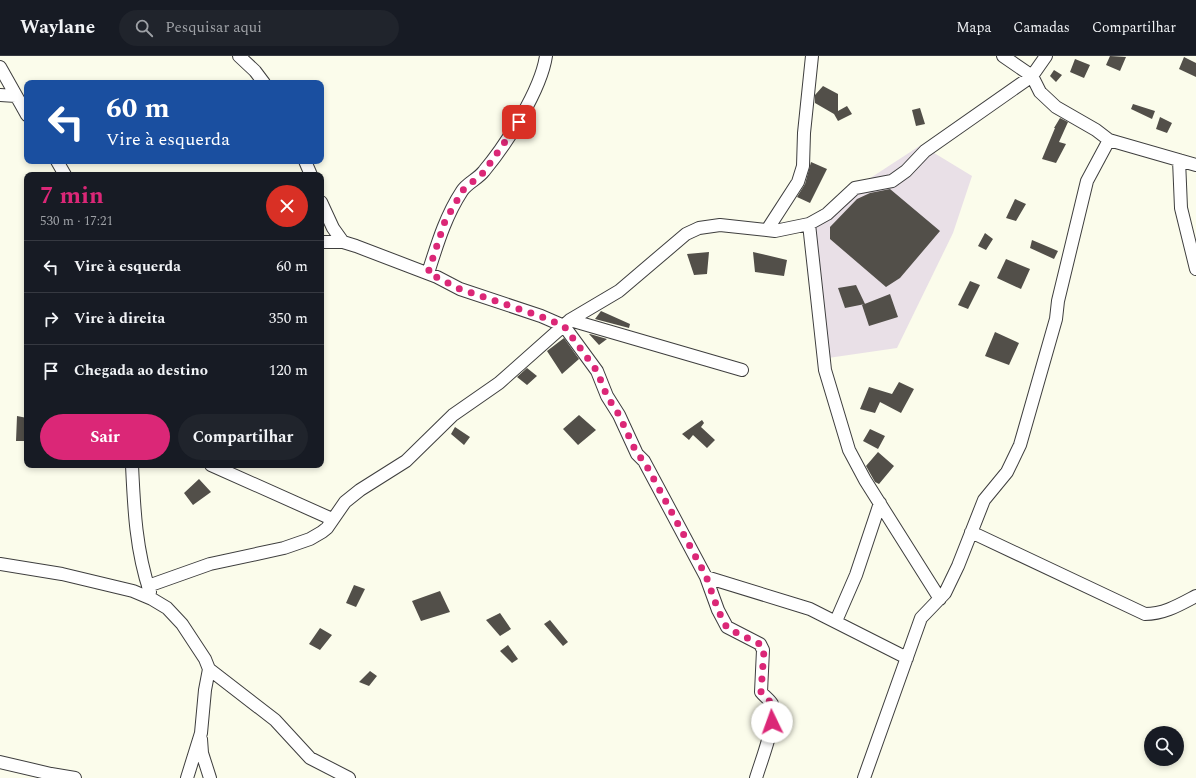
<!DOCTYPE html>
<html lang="pt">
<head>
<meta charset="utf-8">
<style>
  :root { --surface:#171b24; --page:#20242c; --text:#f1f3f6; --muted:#9ea1a6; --line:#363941; --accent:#db2777 }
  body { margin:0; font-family:Spectral,serif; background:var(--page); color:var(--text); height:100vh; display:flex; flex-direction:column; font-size:15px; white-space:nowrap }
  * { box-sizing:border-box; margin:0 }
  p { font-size:13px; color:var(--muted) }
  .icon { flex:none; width:22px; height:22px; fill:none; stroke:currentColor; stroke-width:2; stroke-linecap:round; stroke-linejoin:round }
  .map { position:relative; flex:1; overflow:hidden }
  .drawer { position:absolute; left:24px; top:116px; width:300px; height:296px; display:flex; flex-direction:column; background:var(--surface); border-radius:8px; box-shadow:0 2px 6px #0003 }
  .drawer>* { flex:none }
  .guide { position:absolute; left:24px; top:24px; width:300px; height:84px; border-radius:8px; box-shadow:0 2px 6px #0003; background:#1a4fa0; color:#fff; overflow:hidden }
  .tools { position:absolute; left:1144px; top:670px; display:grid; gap:8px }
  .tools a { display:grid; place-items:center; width:40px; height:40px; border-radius:50%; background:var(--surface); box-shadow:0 2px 6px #0003; font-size:20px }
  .pin { position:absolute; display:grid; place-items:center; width:34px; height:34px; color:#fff; margin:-17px; border-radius:8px; box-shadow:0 2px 6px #0006 }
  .me { position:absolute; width:44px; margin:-22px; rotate:357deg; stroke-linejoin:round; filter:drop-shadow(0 0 3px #0008) }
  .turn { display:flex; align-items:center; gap:14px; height:84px; padding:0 16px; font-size:18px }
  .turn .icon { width:52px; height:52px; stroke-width:2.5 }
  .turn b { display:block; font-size:28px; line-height:34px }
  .round { display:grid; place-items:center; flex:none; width:42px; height:42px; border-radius:21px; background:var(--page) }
  .overview { display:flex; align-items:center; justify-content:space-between; height:68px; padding:0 16px }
  h1 { font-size:24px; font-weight:700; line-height:30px; color:var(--accent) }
  .primary-button { display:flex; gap:8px; margin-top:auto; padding:8px 16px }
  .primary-button a { flex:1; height:46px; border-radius:24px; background:var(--accent); color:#fff; font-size:16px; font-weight:700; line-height:46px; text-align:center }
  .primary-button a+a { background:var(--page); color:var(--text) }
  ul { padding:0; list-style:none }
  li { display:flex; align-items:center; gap:12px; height:52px; padding:0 16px; border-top:1px solid var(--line) }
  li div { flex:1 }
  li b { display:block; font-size:15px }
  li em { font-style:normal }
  header { display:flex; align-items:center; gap:24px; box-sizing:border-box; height:56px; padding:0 20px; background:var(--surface); border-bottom:1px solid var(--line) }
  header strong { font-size:19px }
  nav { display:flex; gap:22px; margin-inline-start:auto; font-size:14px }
  .search { width:280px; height:36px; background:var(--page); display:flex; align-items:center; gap:10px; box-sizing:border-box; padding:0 14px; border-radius:22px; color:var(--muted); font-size:15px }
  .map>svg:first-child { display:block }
  .industrial { fill:#e9e0e7 }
  .building { fill:#524f49 }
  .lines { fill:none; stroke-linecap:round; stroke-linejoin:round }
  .street-casing { stroke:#3e3e3e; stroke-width:14 }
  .street { stroke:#fff; stroke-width:12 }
  .route { stroke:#db2777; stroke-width:7; stroke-dasharray:0 12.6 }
</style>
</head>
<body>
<header>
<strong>Waylane</strong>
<div class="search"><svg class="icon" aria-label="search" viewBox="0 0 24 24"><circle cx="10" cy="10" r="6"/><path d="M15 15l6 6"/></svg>Pesquisar aqui</div>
<nav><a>Mapa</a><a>Camadas</a><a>Compartilhar</a></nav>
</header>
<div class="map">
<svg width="1196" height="722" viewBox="0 0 1196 722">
  <rect width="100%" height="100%" fill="#fbfceb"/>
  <path class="industrial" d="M921 89 972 120 953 177 897 292 828 302 815 168 855 132Z"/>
  <path class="building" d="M1110 0 1126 1 1120 15 1106 9Z
    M1184 1 1196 7V21L1179 13Z
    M1075 3 1090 9 1084 22 1070 16Z
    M1054 14 1062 19 1056 26 1050 20Z
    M823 30 838 38V55L847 50 852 58 838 65 834 58 815 47V39Z
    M1133 48 1155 55 1152 63 1131 53Z
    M920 52 925 68 916 70 912 54Z
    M1160 61 1172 67 1167 77 1156 73Z
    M1060 62 1068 66 1059 86 1066 88 1056 107 1042 103 1055 72H1054Z
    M811 106 827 113 810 147 797 141 805 128Z
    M890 133 940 175 900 222 886 231 830 183V171L857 143 870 137Z
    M1015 143 1026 148 1016 165 1006 162Z
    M985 177 993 183 986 194 978 190Z
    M1032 184 1058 195 1054 203 1030 192Z
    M709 196 707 218 694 219 687 198Z
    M753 196 787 204 784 220 755 216Z
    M1006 203 1030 213 1021 233 997 222Z
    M970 225 980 229 968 253 958 249Z
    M856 229 865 248 845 252 838 232Z
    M890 238 898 261 869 270 862 249Z
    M601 255 630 268 629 272 595 263Z
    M995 276 1019 287 1009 309 985 300Z
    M589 278H590L607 283 599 289Z
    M564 282 579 303 562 318 547 295Z
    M527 312 537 320 527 329 517 321Z
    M899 326 914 333 901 357 880 346 875 357 860 353 869 331 892 338Z
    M579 359 596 374 578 389 563 373Z
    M17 360 27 362V385H16Z
    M702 364 704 367 701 371 715 384 707 392 693 379 689 384 682 378Z
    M455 371 470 381 464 389 451 378Z
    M870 373 885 380 878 393 863 385Z
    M878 396 894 410 879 428 875 426 866 410Z
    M199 423 211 436 193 449 184 437Z
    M354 529 365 533 356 551 346 547Z
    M440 535 450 556 421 565 412 545Z
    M500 557 511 573 500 580 486 564Z
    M550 564 568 586 563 590 544 568Z
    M320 572 332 579 320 594 309 588Z
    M508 589 518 603 512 607 500 595Z
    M370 615 377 620 369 630 359 626Z"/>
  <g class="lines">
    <g class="street-casing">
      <path id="street" d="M239 0 255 15 264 27
        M1003 0 1032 20 1040 36 1056 51 1096 74 1109 84 1196 109
        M0 11 27 59
        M0 39 16 40
        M1179 104 1181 152 1196 213
        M57 105 65 119
        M305 105 311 119
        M321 146 333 172 343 186
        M809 168 825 314 849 394 865 424 940 543
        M767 174 798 126 803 110 804 77 812 0
        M321 186H343L356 190 437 221 460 233 541 260 564 270 597 315 607 340 619 359 637 398 644 405 706 521 718 554 727 571 760 588 763 594 761 636C764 640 770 644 772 648 778 663 761 705 756 722
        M428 217C437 189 445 161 462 135 467 127 478 123 484 115 506 89 541 34 546 0
        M570 264 742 314
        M132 409C134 453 136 495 150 536
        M211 409 332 463
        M971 476 1145 558C1164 558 1179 549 1196 540
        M0 508 62 518 133 535 152 543 167 552 182 568 205 603 209 613 205 634 201 677 187 722
        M706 521 810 553 907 602
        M148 530 210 508 284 492 310 483 322 476 327 472 345 446 360 434 406 405 453 359 499 327 570 264 619 235 686 178 699 172 720 169 775 175 809 168 827 158 855 132 892 125 906 115 925 95 1032 20 1046 0
        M836 565 856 519 880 447
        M209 613 275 664 310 702 349 722
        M201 683 202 697 210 722
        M0 706 51 718 75 722
        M864 722 921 562 945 537 958 510 984 444 1007 416 1020 389 1056 263 1058 245 1087 125 1109 84"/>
    </g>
    <use href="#street" class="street"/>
  </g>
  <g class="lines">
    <path class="route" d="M519 66 483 117 463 134 445 165 428 217 460 233 540 260 564 270 597 315 607 340 619 359 637 398 644 405 706 520 718 554 727 572 760 588 764 594 761 636 771 647 772 666"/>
  </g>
</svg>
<div class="tools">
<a><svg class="icon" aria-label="search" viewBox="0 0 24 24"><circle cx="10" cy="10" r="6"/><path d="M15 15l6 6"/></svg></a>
</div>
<div class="pin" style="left:519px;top:66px;background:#d93025"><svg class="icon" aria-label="arrive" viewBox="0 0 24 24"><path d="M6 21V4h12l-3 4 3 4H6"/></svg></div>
<svg class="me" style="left:772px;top:666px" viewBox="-20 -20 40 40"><circle r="19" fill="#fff"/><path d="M0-13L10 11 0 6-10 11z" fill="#db2777"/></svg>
<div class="guide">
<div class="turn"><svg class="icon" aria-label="left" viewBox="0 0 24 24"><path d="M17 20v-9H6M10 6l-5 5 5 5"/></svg><div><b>60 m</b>Vire à esquerda</div></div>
</div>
<section class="drawer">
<div class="overview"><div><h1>7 min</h1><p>530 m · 17:21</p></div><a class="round" style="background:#d93025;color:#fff"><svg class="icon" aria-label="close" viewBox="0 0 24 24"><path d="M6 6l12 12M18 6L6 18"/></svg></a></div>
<ul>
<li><svg class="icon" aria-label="left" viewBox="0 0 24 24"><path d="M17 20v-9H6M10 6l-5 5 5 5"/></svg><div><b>Vire à esquerda</b></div><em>60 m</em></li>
<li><svg class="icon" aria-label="right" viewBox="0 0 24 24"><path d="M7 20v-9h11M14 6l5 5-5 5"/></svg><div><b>Vire à direita</b></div><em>350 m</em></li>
<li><svg class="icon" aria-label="arrive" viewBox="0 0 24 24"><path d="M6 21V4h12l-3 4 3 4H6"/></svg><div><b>Chegada ao destino</b></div><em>120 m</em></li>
</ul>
<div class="primary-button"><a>Sair</a><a>Compartilhar</a></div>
</section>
</div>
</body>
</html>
